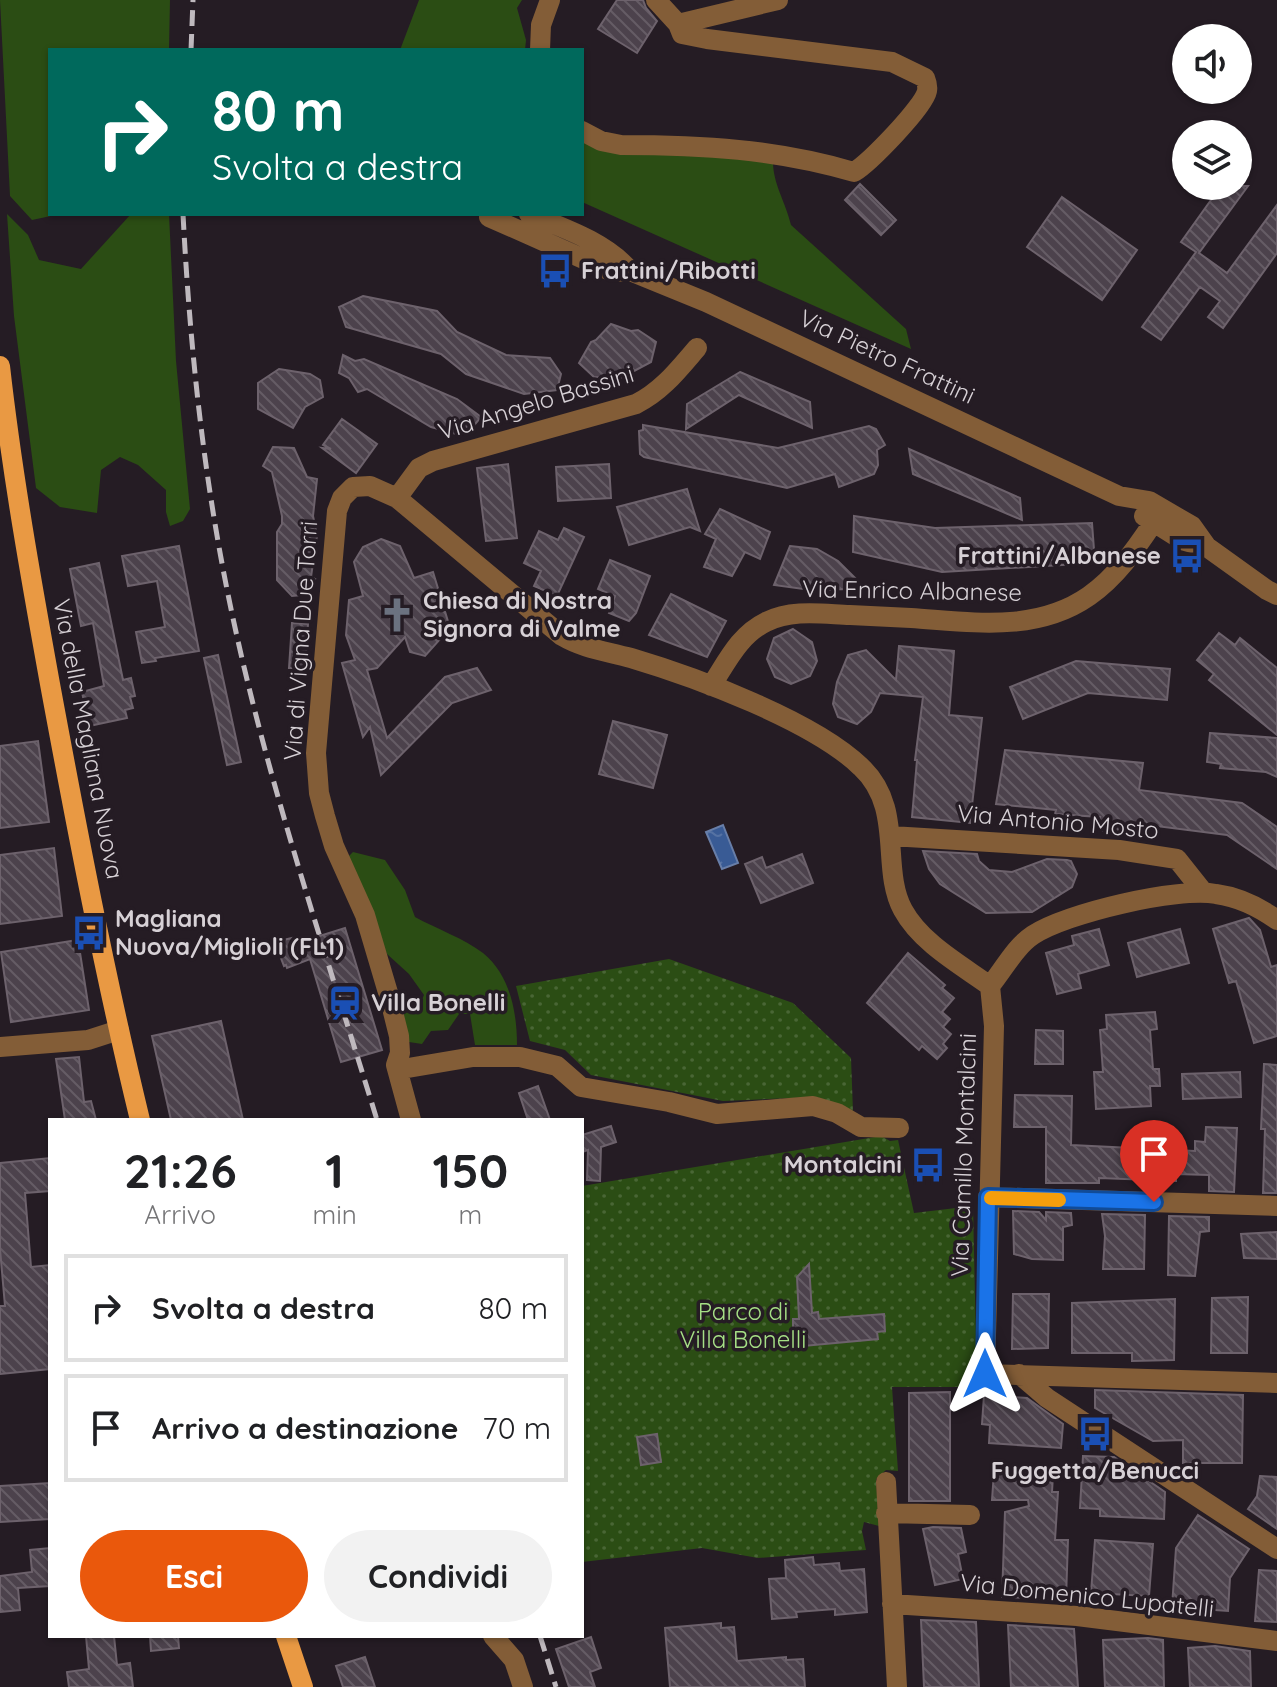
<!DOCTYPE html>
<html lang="it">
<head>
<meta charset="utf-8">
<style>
  :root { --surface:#fff; --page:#f2f2f2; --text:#202124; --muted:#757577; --line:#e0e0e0; --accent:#ea580c }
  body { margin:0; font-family:Quicksand,sans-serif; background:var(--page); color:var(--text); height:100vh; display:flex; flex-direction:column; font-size:30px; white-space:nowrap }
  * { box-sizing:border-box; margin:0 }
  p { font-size:26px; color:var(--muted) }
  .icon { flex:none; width:44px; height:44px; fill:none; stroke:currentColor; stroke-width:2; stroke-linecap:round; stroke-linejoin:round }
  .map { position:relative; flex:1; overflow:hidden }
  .panel { position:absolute; left:48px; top:1118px; width:536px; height:520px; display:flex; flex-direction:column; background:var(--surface); border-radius:0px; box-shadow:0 2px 6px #0004 }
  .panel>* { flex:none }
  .guide { position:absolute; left:48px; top:48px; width:536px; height:168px; border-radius:0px; box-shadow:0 2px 6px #0004; background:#00695c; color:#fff; overflow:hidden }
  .controls { position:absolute; left:1172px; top:24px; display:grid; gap:16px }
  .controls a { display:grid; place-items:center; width:80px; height:80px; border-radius:50%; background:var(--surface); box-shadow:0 2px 6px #0004; font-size:40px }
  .pin { position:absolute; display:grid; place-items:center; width:68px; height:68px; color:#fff; margin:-82px -34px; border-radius:50% 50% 50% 0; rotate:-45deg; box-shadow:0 0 8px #0007 }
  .pin .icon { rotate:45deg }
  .me { position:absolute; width:88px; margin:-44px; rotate:0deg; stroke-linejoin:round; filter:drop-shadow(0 0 6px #0008) }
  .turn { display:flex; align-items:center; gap:28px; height:168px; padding:0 32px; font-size:36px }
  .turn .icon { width:104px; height:104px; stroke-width:2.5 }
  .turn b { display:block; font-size:56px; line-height:68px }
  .eta { display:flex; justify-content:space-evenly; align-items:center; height:136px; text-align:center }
  .eta b { font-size:48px; font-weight:700; line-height:56px }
  .button { display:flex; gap:16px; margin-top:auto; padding:16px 32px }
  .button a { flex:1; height:92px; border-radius:48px; background:var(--accent); color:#fff; font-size:32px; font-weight:700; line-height:92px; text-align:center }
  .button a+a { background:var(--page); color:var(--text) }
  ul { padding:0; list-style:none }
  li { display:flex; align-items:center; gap:24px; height:108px; margin:0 16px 12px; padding:0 16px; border:4px solid var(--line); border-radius:0px }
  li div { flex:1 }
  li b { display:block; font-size:30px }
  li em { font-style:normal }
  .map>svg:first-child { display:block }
  .green { fill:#2b4d14 }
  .park { fill:url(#park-dots) }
  .water { fill:url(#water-ripples); stroke:#687ea8; stroke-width:2 }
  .building { fill:url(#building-back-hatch); stroke:#6d626c; stroke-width:2 }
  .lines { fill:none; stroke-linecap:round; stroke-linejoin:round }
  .minor { stroke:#835d37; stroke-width:20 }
  .major { stroke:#e99943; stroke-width:20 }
  .rail { stroke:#bfb9be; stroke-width:5; stroke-dasharray:16 8; stroke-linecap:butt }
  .route-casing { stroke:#114b97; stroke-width:20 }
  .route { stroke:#1a73e8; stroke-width:14 }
  .slow { stroke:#f59e0b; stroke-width:14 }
  .labels { text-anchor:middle; stroke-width:7; stroke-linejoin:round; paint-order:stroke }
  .poi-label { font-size:24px; font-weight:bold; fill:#d7d1d6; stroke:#251c24; text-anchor:start }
  .street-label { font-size:24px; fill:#d7d1d6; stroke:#251c24 }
  .park-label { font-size:24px; fill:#a5df85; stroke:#251c24 }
</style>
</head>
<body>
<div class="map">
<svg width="1277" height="1687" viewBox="0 0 1277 1687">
  <defs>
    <pattern id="park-dots" width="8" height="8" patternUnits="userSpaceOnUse" patternTransform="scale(2)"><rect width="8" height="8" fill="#2b4d14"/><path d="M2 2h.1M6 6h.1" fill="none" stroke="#496635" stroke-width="1.8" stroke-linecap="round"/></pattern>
    <pattern id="water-ripples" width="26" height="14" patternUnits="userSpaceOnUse" patternTransform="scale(2)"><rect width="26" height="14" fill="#395b95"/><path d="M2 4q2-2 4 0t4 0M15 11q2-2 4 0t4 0" fill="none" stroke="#5572a3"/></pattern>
    <pattern id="building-back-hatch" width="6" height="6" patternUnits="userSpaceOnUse" patternTransform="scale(2)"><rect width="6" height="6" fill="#4c424c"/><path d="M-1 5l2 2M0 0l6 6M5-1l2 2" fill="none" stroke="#655c65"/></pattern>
  </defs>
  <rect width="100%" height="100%" fill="#251c24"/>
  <path class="green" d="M0 0H170L169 50H50V214H60L32 220 10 196Z
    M419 0H522L517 8 526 40 525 50H400Z
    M582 141 773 162C773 184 786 203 791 225L906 329 911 349 582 202Z
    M7 214 28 235 39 260 81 269 131 214H169L176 361 190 509 183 521 170 526 166 512V490L138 465 120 457 101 470 97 513 60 507 36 488 14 316Z
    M353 852 385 860 405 890 415 917C435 928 465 939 483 953 510 975 517 1012 517 1045H475L470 1014H459L448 1030 431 1031 422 1044 409 1042 400 1015 418 1008 424 995 409 974 387 954 345 860Z"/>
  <path class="park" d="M669 959 793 1003 851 1058 853 1112 817 1097 723 1101 591 1075 565 1050 530 1041 516 986Z
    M881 1136 890 1141 898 1140 914 1213 973 1206 977 1387H892L898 1471 886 1470 876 1479 879 1526 864 1522 862 1531 866 1550 758 1558 702 1548 582 1562V1186Z"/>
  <path class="water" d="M723 825 738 863 722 869 706 832Z"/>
  <path class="building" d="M617 0H643L646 8 657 21 637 53 598 29Z
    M860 184 896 220 881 235 845 200Z
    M1221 186H1248L1199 253 1227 273 1277 205V253L1223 328 1208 317 1220 301 1200 287 1161 340 1142 327 1196 252 1181 242Z
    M1062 197 1137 250 1102 300 1027 247Z
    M363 296 437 311 457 332 506 355 550 358 561 374 557 390 524 394 466 374 441 354 346 327 339 307Z
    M611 324 631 331 638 330 656 342 651 362 621 378 594 377 579 363 591 342 596 340Z
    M343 355 355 361 364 359 457 399 481 417 472 428 467 427 456 434 431 427 367 389 358 392 349 378 339 373Z
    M279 369 310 374 320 380 323 397 305 407 293 428 258 409V383Z
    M740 372 810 402 812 428 739 395 686 429 687 404Z
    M342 419 377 444 356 473 322 448 331 449 323 445Z
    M643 425 778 448 869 426 876 429 885 445 877 450 878 465 874 474 839 487 835 474 787 488 644 457 640 454 639 431 643 430Z
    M273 447 294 448 307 477 317 479 313 516 317 535 311 577 315 579 302 595 292 596 277 580V532L282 524V516L272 472 263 466Z
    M909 449 1020 498 1022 520 913 474Z
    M508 464 517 538 486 541 477 468Z
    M609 464 611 498 558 501 556 467Z
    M687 489 700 531 690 527 629 545 617 507Z
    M720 509 770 532 760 559 745 552 732 576 704 567 716 539 705 534Z
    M854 516 935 528 1092 523 1095 563 942 572 853 552Z
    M564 528 584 537 557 596 534 586 541 571 524 563 539 531 558 540Z
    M381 539 400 546 414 578 433 572 450 628 425 656 410 652 405 637 377 668 367 670 387 738 445 677 477 668 491 690 452 703 381 775 370 727 363 737 342 663 355 660 346 635 349 600 363 596 354 562 363 547Z
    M179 546 199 651 155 658 156 661 142 663 136 632 165 627 157 581 128 586 122 556Z
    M790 546 817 549 838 561 857 580 851 589 811 590 774 585Z
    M610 560 650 576 636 613 629 621 609 613 615 596 598 589Z
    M99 563 123 680 131 678 135 696 130 697 133 708 125 710 127 718 89 726 82 692 104 686 93 623 81 626 70 569Z
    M671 594 726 621 707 657 649 635Z
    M292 623 308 624 305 668H289Z
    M793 629 812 642 817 661 810 676 791 684 775 677 767 659 774 638Z
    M1219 633 1235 645 1240 638 1277 668V735L1209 680 1214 674 1197 660Z
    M899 646 954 651 949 715 982 718 970 823 912 817 917 760H915L923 697 880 693 871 712 857 724 838 717 833 704 837 682 848 655 866 650 896 680Z
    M218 655 241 762 227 765 204 658Z
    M1076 661 1170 669 1167 700 1088 693 1023 719 1010 687Z
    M613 721 667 735 653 788 599 774Z
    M1210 733 1277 738V777L1266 772 1220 768 1221 764 1207 762Z
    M38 741 49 822 0 828V746Z
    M1005 750 1143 763 1139 790 1242 803 1277 827V869L1227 835 1133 823 1132 834 1097 830 1100 817 1055 814 1056 810 996 804Z
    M54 848 62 916 0 924V855Z
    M923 851 977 854 979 861 989 870 1012 872 1047 859 1067 860 1071 861 1077 874 1072 887 1032 912 986 913 940 884 929 869Z
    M802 854 813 883 761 903 745 864 762 857 766 868Z
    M1249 918 1260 930 1271 967 1277 965V1036L1254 1043 1236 981 1229 983 1213 929Z
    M345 928 382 1050 341 1062 310 959 287 968 286 965 284 966 276 945 280 944 279 941 292 938 294 944Z
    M1099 929 1109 965 1078 974 1081 988 1057 994 1046 953 1074 945 1072 936Z
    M1180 929 1189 963 1137 977 1128 943Z
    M78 940 89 1010 11 1022 1 952Z
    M908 953 945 985 942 988 954 998 942 1012 950 1019 943 1027 951 1034 943 1044 947 1048 937 1059 922 1046 919 1050 867 1003Z
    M1155 1012 1157 1029 1150 1030 1153 1069H1159L1160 1086H1150L1151 1106 1096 1109 1094 1072H1103L1100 1030 1107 1029 1106 1015Z
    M221 1021 243 1120H171L152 1036Z
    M1036 1030 1063 1031V1064H1035Z
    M79 1057 84 1102 91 1101 96 1120H65L56 1059Z
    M1264 1064 1277 1065V1193H1263L1265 1129H1261Z
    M1240 1072 1241 1097 1183 1099 1182 1074Z
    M538 1086 550 1120H528L519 1093Z
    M1015 1095 1072 1096 1071 1145 1195 1151V1141L1205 1142 1206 1127 1237 1128 1234 1192 1209 1191V1175L1176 1174V1181L1099 1178V1183H1046V1127H1014Z
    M611 1126 616 1142 601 1147 600 1181 587 1180 588 1150 582 1152V1135Z
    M50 1158V1191L25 1193 31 1267 50 1265V1369L0 1374V1306H5L0 1249V1163Z
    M1013 1211 1039 1212 1046 1220V1212L1071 1213 1072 1225 1063 1227V1260L1032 1259 1014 1254Z
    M1102 1214 1145 1215 1144 1269H1103L1105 1236Z
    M1169 1216 1209 1217V1231L1200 1232 1195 1276 1168 1275Z
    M1277 1232V1259L1244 1258 1241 1234Z
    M809 1264 812 1313 818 1312 819 1319 884 1314 885 1331 877 1332 878 1339 793 1347V1319H799L797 1277Z
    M1013 1294H1049L1048 1348 1012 1349Z
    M1248 1297 1247 1353H1211L1212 1298Z
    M1175 1299 1174 1360 1132 1361V1353H1072V1303Z
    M1095 1390 1243 1395 1242 1463H1183V1440L1153 1441 1095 1408Z
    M950 1392V1501H909V1393Z
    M984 1395 1027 1398 1063 1424 1061 1448 989 1443 990 1425 982 1424Z
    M657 1434 661 1462 641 1465 637 1437Z
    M1083 1456 1114 1457 1165 1492 1164 1519 1100 1516V1509L1080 1508Z
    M994 1472 1053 1475 1052 1492H1058L1055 1540H1068L1066 1599 1002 1597 1005 1512 1029 1506 1028 1500H992Z
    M1260 1476 1277 1477V1529L1248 1509 1257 1496Z
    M50 1483V1519L0 1522V1486Z
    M1198 1515 1249 1549 1230 1578 1228 1611 1172 1607 1176 1548Z
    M933 1527 961 1528 966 1552 958 1554 963 1579 935 1585 923 1529Z
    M1095 1540 1153 1544 1149 1596 1091 1593Z
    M50 1548V1586L18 1588 20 1610 0 1612V1576L32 1572 30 1550Z
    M813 1557 814 1565 839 1563 840 1571 864 1569 867 1612 835 1615V1609L796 1612 797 1617 772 1619 769 1579 786 1578 785 1560Z
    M1259 1570 1277 1571V1622L1255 1621Z
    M921 1620 976 1622 979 1687H924Z
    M721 1623V1628L734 1627 737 1661 786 1657V1660L803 1659 805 1687H670L665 1628Z
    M1008 1625 1074 1629 1078 1687H1011Z
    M86 1636H114L117 1665 130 1663 133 1687H69L67 1672 89 1669Z
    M150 1636H178L179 1648 151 1651Z
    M591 1637 601 1668 590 1672 595 1687H569L556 1649Z
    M1148 1638 1163 1640 1164 1687H1105L1103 1640Z
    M1215 1646 1250 1651 1251 1687H1190L1188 1648Z
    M365 1657 375 1687H343L336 1666Z"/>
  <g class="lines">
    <path class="minor" d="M678 24 778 0
      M540 50 541 25 550 0
      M582 131 601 141 621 145C702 145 775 149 854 172 869 163 924 107 927 91 928 86 927 83 925 78L892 62 707 39 682 34 678 24 656 0
      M490 214 489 217 613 272 630 271 706 302 1119 496 1149 501 1192 526 1207 547 1267 590 1277 595
      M529 214C563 228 606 242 630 271
      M397 498 419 468 433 461 636 404C662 391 678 370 697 348
      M1144 516 1182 540 1207 547
      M711 686C727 662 739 635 766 622 792 609 822 614 850 615 871 616 891 617 911 618 972 622 1036 633 1089 596 1116 577 1135 550 1153 523
      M891 836 1119 850 1177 859 1204 893
      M990 986 994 1026 985 1374 1277 1383
      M990 986C1004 969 1015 947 1033 935 1066 913 1177 887 1216 894 1238 897 1259 907 1277 920
      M0 1047 88 1040 119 1030
      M396 1065 402 1069 473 1057H520L557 1066 581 1087 669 1102 717 1114 813 1106 837 1113 861 1127 899 1128
      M411 1120 396 1065 400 1053 399 1036 389 996 365 915 334 846 325 816 319 793 316 753 337 511 342 498 353 487 370 486 397 498 562 636C584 649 606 651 631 658 695 677 814 721 861 767 905 808 880 868 903 910 921 943 961 965 990 986
      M988 1197 1277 1206
      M1019 1374 1047 1398 1277 1549
      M886 1482 897 1687
      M886 1513 970 1515
      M892 1604 1077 1616 1277 1641
      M493 1636 514 1660 523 1687"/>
    <path class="major" d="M0 366C12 473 31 579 50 684 77 830 105 976 140 1120
      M286 1636 303 1687"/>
    <path class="rail" d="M191 50 193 0
      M183 214C189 329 200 444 221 558 256 749 320 934 377 1120
      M540 1636 556 1687"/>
  </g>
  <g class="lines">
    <g class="route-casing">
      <path id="route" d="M985 1374 988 1197 1154 1202"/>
    </g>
    <use href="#route" class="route"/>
    <path class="slow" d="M991 1198 1059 1200"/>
  </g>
  <defs>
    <g id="bus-bare" transform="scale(2.76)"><path d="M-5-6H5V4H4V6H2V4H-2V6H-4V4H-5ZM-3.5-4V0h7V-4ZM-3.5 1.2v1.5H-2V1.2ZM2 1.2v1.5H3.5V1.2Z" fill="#1a4fb4" stroke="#251c24" stroke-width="2.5" paint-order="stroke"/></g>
    <g id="church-bare" transform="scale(2.76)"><path d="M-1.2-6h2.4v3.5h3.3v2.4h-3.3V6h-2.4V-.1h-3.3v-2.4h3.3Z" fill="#6b7280" stroke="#251c24" stroke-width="2.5" paint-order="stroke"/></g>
    <g id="station-bare" transform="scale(2.76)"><path d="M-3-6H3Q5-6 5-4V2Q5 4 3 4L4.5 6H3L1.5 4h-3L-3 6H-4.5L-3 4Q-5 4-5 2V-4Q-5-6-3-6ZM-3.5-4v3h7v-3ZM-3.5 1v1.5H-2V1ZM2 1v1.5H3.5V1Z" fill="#1a4fb4" stroke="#251c24" stroke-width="2.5" paint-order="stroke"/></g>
  </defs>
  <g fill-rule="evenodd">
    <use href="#bus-bare" x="555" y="271"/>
    <use href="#bus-bare" x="1187" y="556"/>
    <use href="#church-bare" x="397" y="615"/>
    <use href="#bus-bare" x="89" y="933"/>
    <use href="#station-bare" x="345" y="1003"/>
    <use href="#bus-bare" x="928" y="1165"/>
    <use href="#bus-bare" x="1095" y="1434"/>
  </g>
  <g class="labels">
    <g class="poi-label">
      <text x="581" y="279">Frattini/Ribotti</text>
      <text x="1161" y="564" text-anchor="end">Frattini/Albanese</text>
      <text x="423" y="609">Chiesa di Nostra<tspan x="423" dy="28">Signora di Valme</tspan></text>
      <text x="115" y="927">Magliana<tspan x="115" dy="28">Nuova/Miglioli (FL1)</tspan></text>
      <text x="371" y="1011">Villa Bonelli</text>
      <text x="902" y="1173" text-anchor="end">Montalcini</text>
      <text x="1095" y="1479" text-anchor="middle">Fuggetta/Benucci</text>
    </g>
    <g class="street-label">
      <text transform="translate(887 357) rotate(25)" y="8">Via Pietro Frattini</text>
      <text transform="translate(536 403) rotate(-17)" y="8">Via Angelo Bassini</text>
      <text transform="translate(912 591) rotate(1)" y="8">Via Enrico Albanese</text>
      <text transform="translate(301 641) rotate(-86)" y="8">Via di Vigna Due Torri</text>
      <text transform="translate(88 739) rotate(79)" y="8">Via della Magliana Nuova</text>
      <text transform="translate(1058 822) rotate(5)" y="8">Via Antonio Mosto</text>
      <text transform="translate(964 1155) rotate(-88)" y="8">Via Camillo Montalcini</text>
      <text transform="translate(1087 1596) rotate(6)" y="8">Via Domenico Lupatelli</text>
    </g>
    <g class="park-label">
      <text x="743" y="1320">Parco di<tspan x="743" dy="28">Villa Bonelli</tspan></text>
    </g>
  </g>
</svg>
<div class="controls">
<a><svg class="icon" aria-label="sound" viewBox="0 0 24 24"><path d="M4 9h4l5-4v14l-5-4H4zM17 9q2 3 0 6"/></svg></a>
<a><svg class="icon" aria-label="layers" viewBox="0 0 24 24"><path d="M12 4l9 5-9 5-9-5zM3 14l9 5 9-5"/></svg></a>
</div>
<div class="pin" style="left:1154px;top:1202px;background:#d93025"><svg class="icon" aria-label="arrive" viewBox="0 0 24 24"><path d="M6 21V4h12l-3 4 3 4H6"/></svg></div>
<svg class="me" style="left:985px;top:1374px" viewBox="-20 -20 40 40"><path d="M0-17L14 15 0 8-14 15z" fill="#1a73e8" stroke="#fff" stroke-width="4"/></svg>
<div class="guide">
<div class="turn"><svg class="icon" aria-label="right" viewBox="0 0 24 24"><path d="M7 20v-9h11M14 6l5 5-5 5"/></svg><div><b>80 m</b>Svolta a destra</div></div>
</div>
<section class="panel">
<div class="eta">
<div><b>21:26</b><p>Arrivo</p></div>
<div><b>1</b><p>min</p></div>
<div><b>150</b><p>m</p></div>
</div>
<ul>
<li><svg class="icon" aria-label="right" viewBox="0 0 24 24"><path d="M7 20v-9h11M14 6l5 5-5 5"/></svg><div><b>Svolta a destra</b></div><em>80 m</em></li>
<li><svg class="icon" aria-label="arrive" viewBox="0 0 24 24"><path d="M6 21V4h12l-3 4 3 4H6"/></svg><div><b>Arrivo a destinazione</b></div><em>70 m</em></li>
</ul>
<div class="button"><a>Esci</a><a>Condividi</a></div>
</section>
</div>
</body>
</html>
